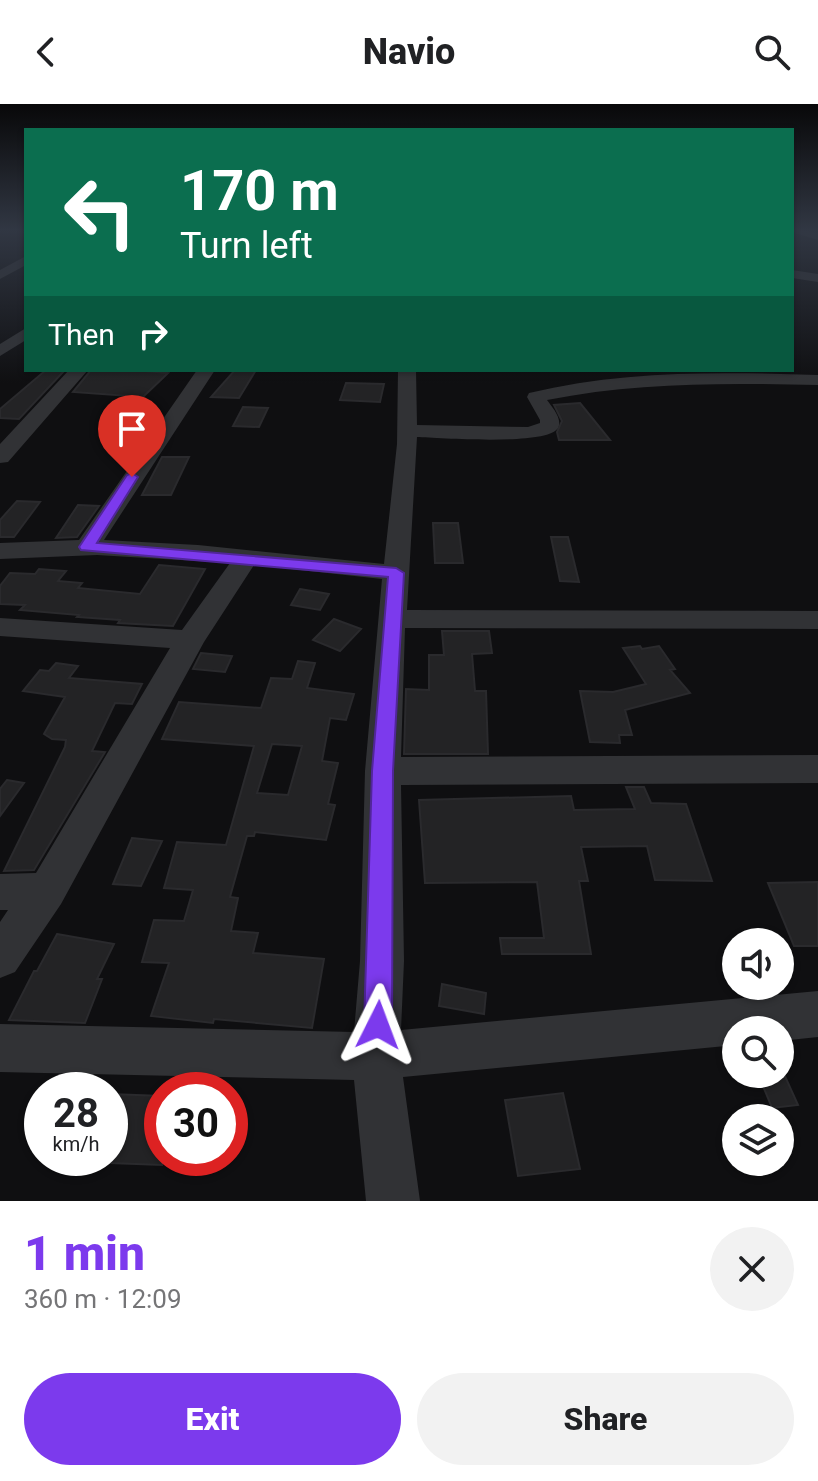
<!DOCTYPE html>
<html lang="en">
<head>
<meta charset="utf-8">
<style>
  :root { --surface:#fff; --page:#f2f2f2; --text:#202124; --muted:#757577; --accent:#7c3aed }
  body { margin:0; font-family:Roboto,sans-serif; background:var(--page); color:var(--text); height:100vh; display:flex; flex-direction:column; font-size:30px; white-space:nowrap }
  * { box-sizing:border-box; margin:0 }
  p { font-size:26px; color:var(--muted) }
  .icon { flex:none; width:44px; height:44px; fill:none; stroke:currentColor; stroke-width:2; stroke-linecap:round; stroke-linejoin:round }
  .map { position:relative; height:1097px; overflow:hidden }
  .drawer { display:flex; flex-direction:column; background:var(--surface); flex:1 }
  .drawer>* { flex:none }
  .hud { position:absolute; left:24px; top:24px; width:770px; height:244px; border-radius:0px; box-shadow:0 2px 6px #0004; background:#0b6e4f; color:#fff; overflow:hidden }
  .controls { position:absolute; left:722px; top:824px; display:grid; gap:16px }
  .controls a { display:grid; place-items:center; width:72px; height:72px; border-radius:50%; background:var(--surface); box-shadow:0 2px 6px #0004; font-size:40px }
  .speed { position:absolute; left:24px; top:968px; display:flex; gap:16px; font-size:40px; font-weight:700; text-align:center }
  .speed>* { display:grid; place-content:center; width:104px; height:104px; border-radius:50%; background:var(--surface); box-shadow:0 2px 6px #0004; line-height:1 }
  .speed small { font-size:20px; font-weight:400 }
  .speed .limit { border:12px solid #d22; background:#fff; color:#111 }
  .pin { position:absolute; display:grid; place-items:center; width:68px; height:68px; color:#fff; margin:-82px -34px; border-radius:50% 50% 50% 0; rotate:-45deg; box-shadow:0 0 8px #0007 }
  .pin .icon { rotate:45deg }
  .me { position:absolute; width:88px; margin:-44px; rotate:3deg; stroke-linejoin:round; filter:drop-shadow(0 0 6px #0008) }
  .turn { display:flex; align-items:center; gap:28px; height:168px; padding:0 24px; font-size:36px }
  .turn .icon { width:104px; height:104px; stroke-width:2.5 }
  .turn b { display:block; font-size:56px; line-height:68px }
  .then { display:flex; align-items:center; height:76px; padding:0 24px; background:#0003; gap:16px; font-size:30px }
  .round { display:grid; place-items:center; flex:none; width:84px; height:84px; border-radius:42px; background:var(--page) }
  .headline { display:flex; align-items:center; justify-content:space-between; height:136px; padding:0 24px }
  h1 { font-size:48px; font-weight:800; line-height:60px; color:var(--accent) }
  .primary-button { display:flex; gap:16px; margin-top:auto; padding:16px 24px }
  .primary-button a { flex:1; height:92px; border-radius:48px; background:var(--accent); color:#fff; font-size:32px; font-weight:800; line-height:92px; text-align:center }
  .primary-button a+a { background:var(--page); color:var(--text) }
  header { display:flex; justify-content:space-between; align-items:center; height:104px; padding:0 24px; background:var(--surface); font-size:36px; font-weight:800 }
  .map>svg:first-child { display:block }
  .building { fill:#232325; stroke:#2a2a2d; stroke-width:2; fill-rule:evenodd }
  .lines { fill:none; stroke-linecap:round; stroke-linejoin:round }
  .minor { fill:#313235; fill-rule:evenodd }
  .route { fill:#7c3aed; stroke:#51269a; stroke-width:2 }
</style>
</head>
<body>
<header><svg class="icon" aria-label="back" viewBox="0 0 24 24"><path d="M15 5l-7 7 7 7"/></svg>Navio<svg class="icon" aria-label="search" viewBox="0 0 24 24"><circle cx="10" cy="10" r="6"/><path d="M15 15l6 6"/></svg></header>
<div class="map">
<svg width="818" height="1097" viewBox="0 0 818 1097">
  <rect width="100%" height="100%" fill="#0f0f11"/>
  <path class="building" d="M46 266H65L19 315 0 314V305Z
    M91 266H133L168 269 143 293 73 288Z
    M235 266H256L239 294 211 293Z
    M346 279 384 280 380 298 340 296Z
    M580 299 610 336H559L557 328 562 317 554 301Z
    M243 303 268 304 259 323 233 322Z
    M162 353H189L171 391H142Z
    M17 397 40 398 14 433H0V416Z
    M78 401 99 402 77 433 56 434Z
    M433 419H458L463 459H435Z
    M551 433H568L579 478 560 477Z
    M159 461 205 465 173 522 118 519 120 516 77 513 79 511 20 506 25 501 0 500V482L10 469 35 470 39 465 66 467 58 477 82 479 78 484 140 490Z
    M300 485 329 490 320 506 291 501Z
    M334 515 361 525 340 547 313 536Z
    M442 527H489L492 549 472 550 475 587H486L488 650H404L406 585 429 586V551H444Z
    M640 542 642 545 659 542 675 565 670 566 690 589 625 606 632 631H619L620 639 590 638 580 587 613 588 646 580 623 544Z
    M201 549 232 552 225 568 193 565Z
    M298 557 315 559 307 584 354 590 346 616 330 614 322 657 338 659 328 700 335 701 326 736 255 728 254 732H247L230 793 238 794 231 827 258 829 253 849 324 855 312 924 214 915 213 919 151 912 169 859 142 858 154 816 184 817 193 786 164 784 177 738 226 741 254 642 162 635 179 598 261 604 271 574 292 575ZM272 640 302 642 288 691 257 689Z
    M56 559 78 562 69 574 142 580 132 600 115 599 92 647 105 648 34 766 4 767 65 643 66 636 52 635 44 630 65 593 23 587 40 566 49 567Z
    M7 676 24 679 0 712V685Z
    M626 683H644L651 699 686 700 712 777 655 776 647 742 581 743 588 777H579L591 850H502L500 834H544L537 778 425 779 419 696 571 692 574 706 635 705Z
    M132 734 162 737 141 782 113 780Z
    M818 778V842H794L768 779Z
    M57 830 114 840 97 875H102L85 919 9 916 34 867H37Z
    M442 880 486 889 484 910 439 902Z
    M758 970H784L798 1001 772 1004Z
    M563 989 580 1065 518 1072 505 996Z
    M110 990 162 992V1061L110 1059Z"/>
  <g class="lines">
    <path class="minor" d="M792 125 818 129V136L792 128Z
      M26 152V161L0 175V166Z
      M792 166 818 170V178L792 174Z
      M26 224V236L0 252V240Z
      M69 266H88L8 358 0 359V340Z
      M197 266H215L104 436 198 441 384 460 397 340 398 266H416L417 321 528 323 540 319V316L527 293 529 289C624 266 722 268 818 271V281C727 279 637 278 547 296 552 303 563 315 558 324 548 342 440 334 417 333L407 506 818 507V525L405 524 401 653 818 651V679L401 681 404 857 401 926 818 887V933L780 937V926H736V941L403 973 420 1097H366L354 976 0 968V920L354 928 360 857 365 667 382 475 254 461 204 538 61 800 15 868 0 874V818L8 806H0V770L36 769 170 544 0 532V514L182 526 230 459 97 451 0 455V439L79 436Z"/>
  </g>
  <linearGradient id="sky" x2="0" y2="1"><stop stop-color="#080809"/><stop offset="0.45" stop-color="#313743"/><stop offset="1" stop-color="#313743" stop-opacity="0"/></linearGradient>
  <rect width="818" height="279" fill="url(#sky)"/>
  <path class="route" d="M132 369 138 373 97 439 396 464 404 469 393 667 392 921 388 931 378 935 368 931 364 921 372 667 388 473 81 446 79 443 127 371Z"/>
</svg>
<div class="controls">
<a><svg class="icon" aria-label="sound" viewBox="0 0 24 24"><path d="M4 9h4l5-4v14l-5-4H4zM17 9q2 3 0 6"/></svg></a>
<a><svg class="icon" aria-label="search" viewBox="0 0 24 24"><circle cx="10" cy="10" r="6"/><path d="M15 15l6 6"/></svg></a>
<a><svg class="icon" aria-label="layers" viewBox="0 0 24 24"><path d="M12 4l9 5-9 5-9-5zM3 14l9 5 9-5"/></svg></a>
</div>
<div class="speed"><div>28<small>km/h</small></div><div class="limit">30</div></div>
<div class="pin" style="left:132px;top:373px;background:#d93025"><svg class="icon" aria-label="arrive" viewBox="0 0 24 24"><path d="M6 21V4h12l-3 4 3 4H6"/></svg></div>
<svg class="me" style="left:378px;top:921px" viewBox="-20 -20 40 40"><path d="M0-17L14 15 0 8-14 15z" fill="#7c3aed" stroke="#fff" stroke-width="4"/></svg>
<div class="hud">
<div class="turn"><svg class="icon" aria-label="left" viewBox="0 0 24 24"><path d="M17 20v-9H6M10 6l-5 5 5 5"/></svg><div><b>170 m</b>Turn left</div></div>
<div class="then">Then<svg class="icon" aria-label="right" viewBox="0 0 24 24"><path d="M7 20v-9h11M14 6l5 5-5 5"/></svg></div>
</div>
</div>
<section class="drawer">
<div class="headline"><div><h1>1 min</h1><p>360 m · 12:09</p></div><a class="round"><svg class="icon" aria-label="close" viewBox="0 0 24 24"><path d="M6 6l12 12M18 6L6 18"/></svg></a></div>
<div class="primary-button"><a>Exit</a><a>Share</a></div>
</section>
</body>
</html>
